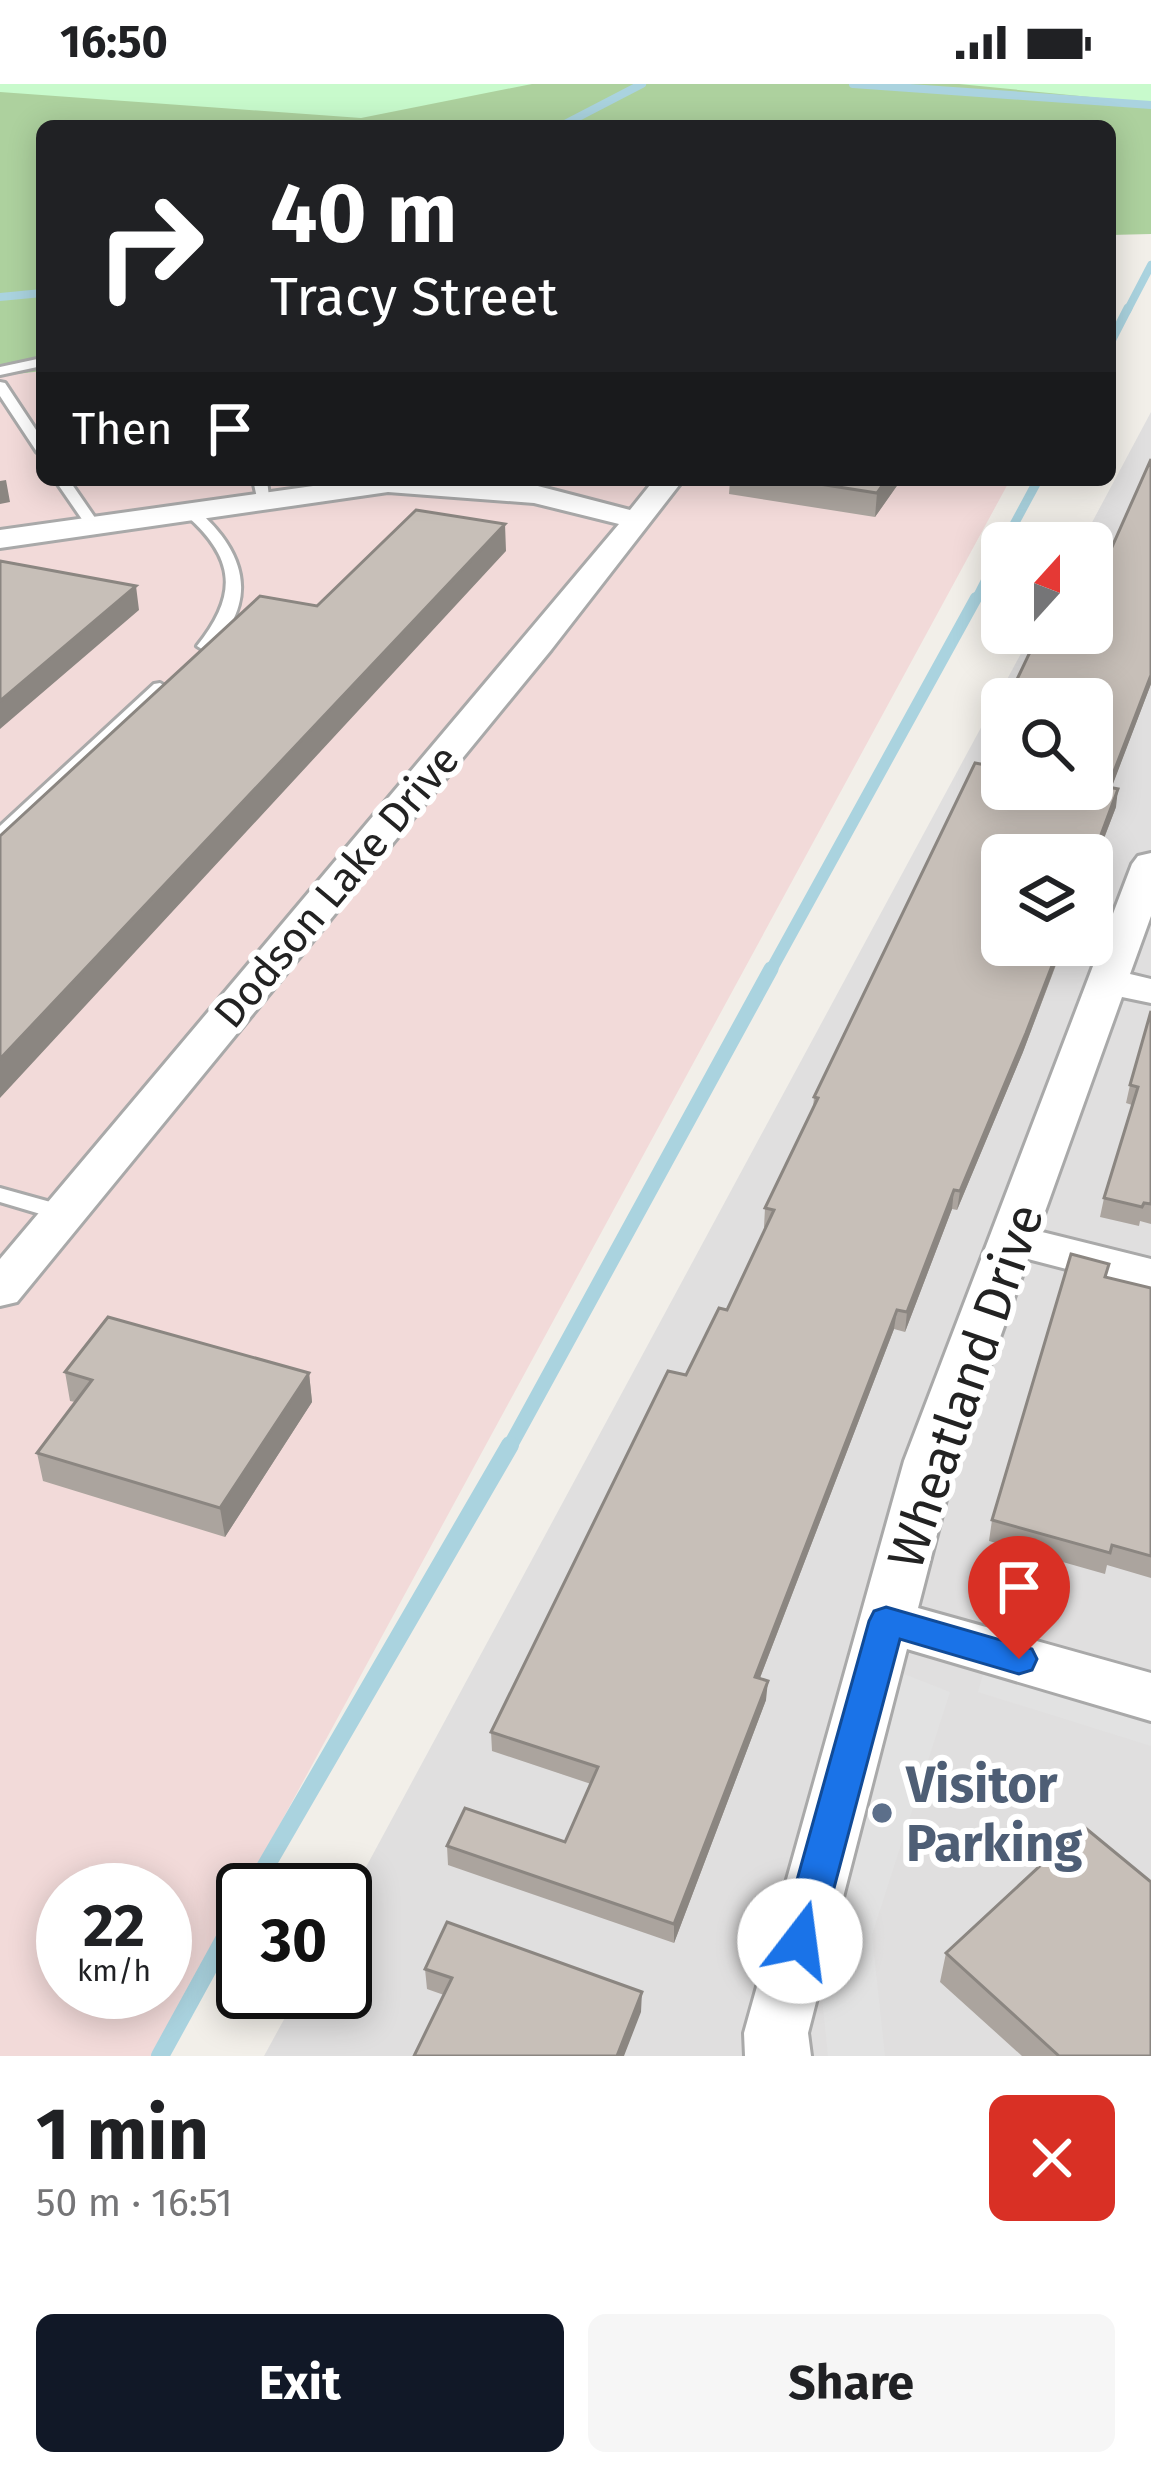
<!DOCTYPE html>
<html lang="en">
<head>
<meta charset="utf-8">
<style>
  :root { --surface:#fff; --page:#f6f6f6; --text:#202124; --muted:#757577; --accent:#111827 }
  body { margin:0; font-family:"Fira Sans",sans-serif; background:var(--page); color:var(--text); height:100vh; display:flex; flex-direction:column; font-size:45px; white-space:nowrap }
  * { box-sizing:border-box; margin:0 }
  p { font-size:39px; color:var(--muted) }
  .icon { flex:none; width:66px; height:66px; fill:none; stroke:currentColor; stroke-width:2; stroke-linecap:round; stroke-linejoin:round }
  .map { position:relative; height:1972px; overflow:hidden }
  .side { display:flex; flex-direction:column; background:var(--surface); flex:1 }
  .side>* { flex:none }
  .top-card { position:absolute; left:36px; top:36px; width:1080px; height:366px; border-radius:18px; box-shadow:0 6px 30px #0003; background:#202124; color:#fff; overflow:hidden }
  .needle { width:78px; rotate:21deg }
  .tools { position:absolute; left:981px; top:438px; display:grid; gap:24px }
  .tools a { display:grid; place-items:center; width:132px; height:132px; border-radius:18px; background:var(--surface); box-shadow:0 6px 30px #0003; font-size:60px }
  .speed { position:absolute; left:36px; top:1779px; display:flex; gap:24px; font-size:60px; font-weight:700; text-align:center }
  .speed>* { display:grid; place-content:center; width:156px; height:156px; border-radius:50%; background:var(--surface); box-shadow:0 6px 30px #0003; line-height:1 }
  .speed small { font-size:30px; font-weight:400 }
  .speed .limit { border:6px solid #111; border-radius:18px; background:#fff; color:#111 }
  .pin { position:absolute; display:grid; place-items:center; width:102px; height:102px; color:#fff; margin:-123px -51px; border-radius:50% 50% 50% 0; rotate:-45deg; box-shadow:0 0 12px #0007 }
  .pin .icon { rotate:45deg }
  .me { position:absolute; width:132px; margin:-66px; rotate:15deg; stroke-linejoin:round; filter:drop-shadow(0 0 9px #0008) }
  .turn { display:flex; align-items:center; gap:42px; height:252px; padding:0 36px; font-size:54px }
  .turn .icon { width:156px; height:156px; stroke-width:2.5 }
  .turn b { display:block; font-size:84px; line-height:102px }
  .then { display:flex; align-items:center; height:114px; padding:0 36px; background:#0003; gap:24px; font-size:45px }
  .round { display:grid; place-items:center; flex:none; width:126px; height:126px; border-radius:18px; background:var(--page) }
  .headline { display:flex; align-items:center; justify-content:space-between; height:204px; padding:0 36px }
  h1 { font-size:72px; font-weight:700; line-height:90px }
  .cta { display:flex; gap:24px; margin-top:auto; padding:24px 36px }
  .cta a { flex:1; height:138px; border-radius:18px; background:var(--accent); color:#fff; font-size:48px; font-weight:700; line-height:138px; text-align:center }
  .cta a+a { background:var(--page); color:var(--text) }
  .status { display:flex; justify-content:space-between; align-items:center; height:84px; padding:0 60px; background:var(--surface); direction:ltr }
  .status svg { height:33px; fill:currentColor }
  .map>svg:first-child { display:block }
  .residential { fill:#e0dfdf; fill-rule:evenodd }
  .commercial { fill:#f2dad9; fill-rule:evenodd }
  .forest { fill:#add19e }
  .park { fill:#c8facc }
  .parking { fill:#e2e2e2 }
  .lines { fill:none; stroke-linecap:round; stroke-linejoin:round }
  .stream-far4 { stroke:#aad3df; stroke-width:8 }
  .stream-far3 { stroke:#aad3df; stroke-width:9 }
  .stream-far2 { stroke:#aad3df; stroke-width:12 }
  .stream-far1 { stroke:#aad3df; stroke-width:15 }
  .stream { stroke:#aad3df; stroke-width:18 }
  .lane-casing { stroke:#a9a9a9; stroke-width:6 }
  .street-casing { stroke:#a9a9a9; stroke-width:6 }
  .lane { fill:#fff; fill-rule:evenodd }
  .street { fill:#fff; fill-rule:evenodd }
  .wall { fill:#aba49e }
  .shaded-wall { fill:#8b8681 }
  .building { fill:#c7bfb8; stroke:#8b8681; stroke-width:3 }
  .route { fill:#1a73e8; stroke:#114b97; stroke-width:3 }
  .service-dot { fill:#5c6f8a; stroke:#fff; stroke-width:4.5 }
  .labels { text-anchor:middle; stroke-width:12; stroke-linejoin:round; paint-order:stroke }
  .street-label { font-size:42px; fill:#222; stroke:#fff }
  .near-street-label { font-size:51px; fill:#222; stroke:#fff }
  .near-service-label { font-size:51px; font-weight:bold; fill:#4e5e75; stroke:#fff; text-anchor:start }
</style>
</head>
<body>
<div class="status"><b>16:50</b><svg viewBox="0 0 49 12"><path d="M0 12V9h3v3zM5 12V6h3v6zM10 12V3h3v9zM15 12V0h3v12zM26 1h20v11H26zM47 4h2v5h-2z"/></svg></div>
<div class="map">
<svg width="1151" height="1972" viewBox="0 0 1151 1972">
  <rect width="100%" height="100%" fill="#f2efe9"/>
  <path class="residential" d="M1151 328V1972H264L299 1908H345V1822L1032 549H1092V459H1081ZM1002 615H1092V705H1002ZM1002 771H1092V861H1002Z"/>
  <path class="commercial" d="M42 287V396H1010L154 1972H0V292ZM63 1806H165V1908H63Z"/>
  <path class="forest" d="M0 0H1151V150L1110 151V42H42V287L0 292Z"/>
  <path class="park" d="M0 0H532L361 34 0 8Z
    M959 0H1151V19Z"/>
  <path class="parking" d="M988 1573 1151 1623V1662L978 1608Z
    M891 1585 950 1608 872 1851 885 1972H828L817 1865Z"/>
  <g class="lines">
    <path class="stream-far4" d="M853 0 1151 21
      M561 42 642 0
      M0 213 42 209
      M1127 227 1151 181"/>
    <path class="stream-far3" d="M1110 259 1128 224
      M1004 459 1038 396
      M975 517 1002 464"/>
    <path class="stream-far2" d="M770 888 976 514"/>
    <path class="stream-far1" d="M509 1364 771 885"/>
    <path class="stream" d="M252 1806 510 1361
      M160 1972 243 1821"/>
    <g class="lane-casing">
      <path id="lane" d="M42 274V282L0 291V283Z
        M0 298 5 299 42 355V369L37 368 0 312Z
        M55 396H69L100 441 98 444H88Z
        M253 396H267L270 421 258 418Z
        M186 425H196C231 455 256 495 231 540 224 552 216 561 205 567L197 562C238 511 236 475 186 431Z
        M160 599 168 604 166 608 6 756 0 757V742L154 600Z
        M0 1104 72 1124 75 1129 64 1137 0 1118Z"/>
    </g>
    <g class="street-casing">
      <path id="street" d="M356 396 534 401 630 426 654 396H683L551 566 17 1218 0 1222V1175L619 440 534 419 388 408 0 464V446Z
        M1151 769V832L1130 890 1151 895V919L1122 913 1038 1147 1151 1175V1207L1028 1175 956 1377 918 1524 1151 1589V1637L907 1565 808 1949 811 1972H745L744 1949 904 1377 1132 780 1138 772Z"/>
    </g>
    <use href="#lane" class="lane"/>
    <use href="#street" class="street"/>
  </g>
  <path class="wall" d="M1151 375V600L1111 704 1116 723 1023 968 957 1126 952 1125 905 1248 894 1245 760 1594 766 1616 674 1859 448 1781 447 1762 565 1758 591 1700 492 1667 491 1648 686 1291 727 1226 766 1144 764 1143 765 1124 813 1024 814 1013 1092 705V615H1010L1011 608 1092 549Z
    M730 396H901L875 433 729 410Z
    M1151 927V1140L1140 1137 1139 1142 1100 1133 1104 1114 1132 1021 1126 1019 1130 1001Z
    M1107 1193 1151 1204V1494L1107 1481 1105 1490 989 1457 992 1436Z
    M65 1288 309 1289 312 1318 225 1453 43 1397 37 1369 75 1318 70 1317Z
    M946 1869 1151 1972H1022L940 1898Z
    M425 1885 641 1928 444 1911 427 1905Z"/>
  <path class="shaded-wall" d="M6 396 10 418 0 420V397Z
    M122 396H151L123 400Z
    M886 396H901L875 433 877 409Z
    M505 440 506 467 0 1014V975Z
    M136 502 139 526 0 645V617Z
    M1151 591V600L1105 721 1108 703Z
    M1118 705 1116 723 1092 785V775Z
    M1060 861H1063L1023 968 957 1126 960 1107Z
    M954 1106 952 1125 905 1248 907 1228Z
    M897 1226 894 1245 753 1612 755 1593Z
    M309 1289 312 1318 225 1453 220 1424Z
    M768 1597 766 1616 674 1859V1840Z
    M642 1908 641 1928 624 1972H617Z"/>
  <path class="building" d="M1151 375V591L1108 703 1118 705 1092 775V771H1002V861H1060L1026 949 960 1107 954 1106 907 1228 897 1226 755 1593 768 1597 674 1840 447 1762 465 1724 565 1758 598 1683 491 1648 668 1287 686 1291 719 1224 727 1226 774 1126 765 1124 818 1014 814 1013 975 679 1002 684V705H1092V615H1049L1011 608 1039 549H1092V508Z
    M794 396H886L877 409Z
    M416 426 505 440 0 975V752L260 512 317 522Z
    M0 477 136 502 0 617Z
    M1151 927V1120L1144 1119 1142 1123 1104 1114 1138 1003 1130 1001Z
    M1071 1170 1109 1180 1105 1193 1151 1204V1472L1112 1461 1110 1469 992 1436Z
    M108 1233 309 1289 220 1424 37 1369 92 1296 65 1288Z
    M1083 1742 1151 1798V1972H1059L946 1869Z
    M447 1838 642 1908 617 1972H414L452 1894 425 1885Z"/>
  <path class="route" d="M886 1523 1032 1565 1037 1575 1032 1586 1019 1590 900 1555 820 1857 814 1870 800 1876 786 1870 780 1857 869 1537 874 1527Z"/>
  <circle class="service-dot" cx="882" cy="1729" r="12"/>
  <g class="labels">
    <g class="street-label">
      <text transform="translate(336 802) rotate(-50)" y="15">Dodson Lake Drive</text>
    </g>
    <g class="near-street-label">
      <text transform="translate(965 1302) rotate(-71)" y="18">Wheatland Drive</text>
    </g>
    <g class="near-service-label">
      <text x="906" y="1718">Visitor<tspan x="906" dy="59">Parking</tspan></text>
    </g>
  </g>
</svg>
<div class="tools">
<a><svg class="needle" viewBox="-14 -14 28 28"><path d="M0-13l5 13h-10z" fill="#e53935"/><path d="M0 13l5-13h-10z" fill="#757577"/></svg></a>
<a><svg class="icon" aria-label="search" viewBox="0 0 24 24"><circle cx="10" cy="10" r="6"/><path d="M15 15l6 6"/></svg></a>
<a><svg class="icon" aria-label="layers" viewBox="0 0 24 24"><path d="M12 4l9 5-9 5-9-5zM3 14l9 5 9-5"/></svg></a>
</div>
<div class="speed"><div>22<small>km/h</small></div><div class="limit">30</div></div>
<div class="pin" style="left:1019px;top:1575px;background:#d93025"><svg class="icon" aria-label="arrive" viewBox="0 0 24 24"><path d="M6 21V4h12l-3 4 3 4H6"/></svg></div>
<svg class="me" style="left:800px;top:1857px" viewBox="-20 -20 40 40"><circle r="19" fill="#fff"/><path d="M0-13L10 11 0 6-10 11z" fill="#1a73e8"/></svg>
<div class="top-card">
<div class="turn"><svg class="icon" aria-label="right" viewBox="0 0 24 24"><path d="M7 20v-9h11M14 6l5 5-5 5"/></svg><div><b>40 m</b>Tracy Street</div></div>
<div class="then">Then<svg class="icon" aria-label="arrive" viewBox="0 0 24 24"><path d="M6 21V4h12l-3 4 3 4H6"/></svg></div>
</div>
</div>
<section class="side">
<div class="headline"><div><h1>1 min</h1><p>50 m · 16:51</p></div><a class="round" style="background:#d93025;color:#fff"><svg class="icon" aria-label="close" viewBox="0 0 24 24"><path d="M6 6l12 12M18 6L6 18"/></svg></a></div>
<div class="cta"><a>Exit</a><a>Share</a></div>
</section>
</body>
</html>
